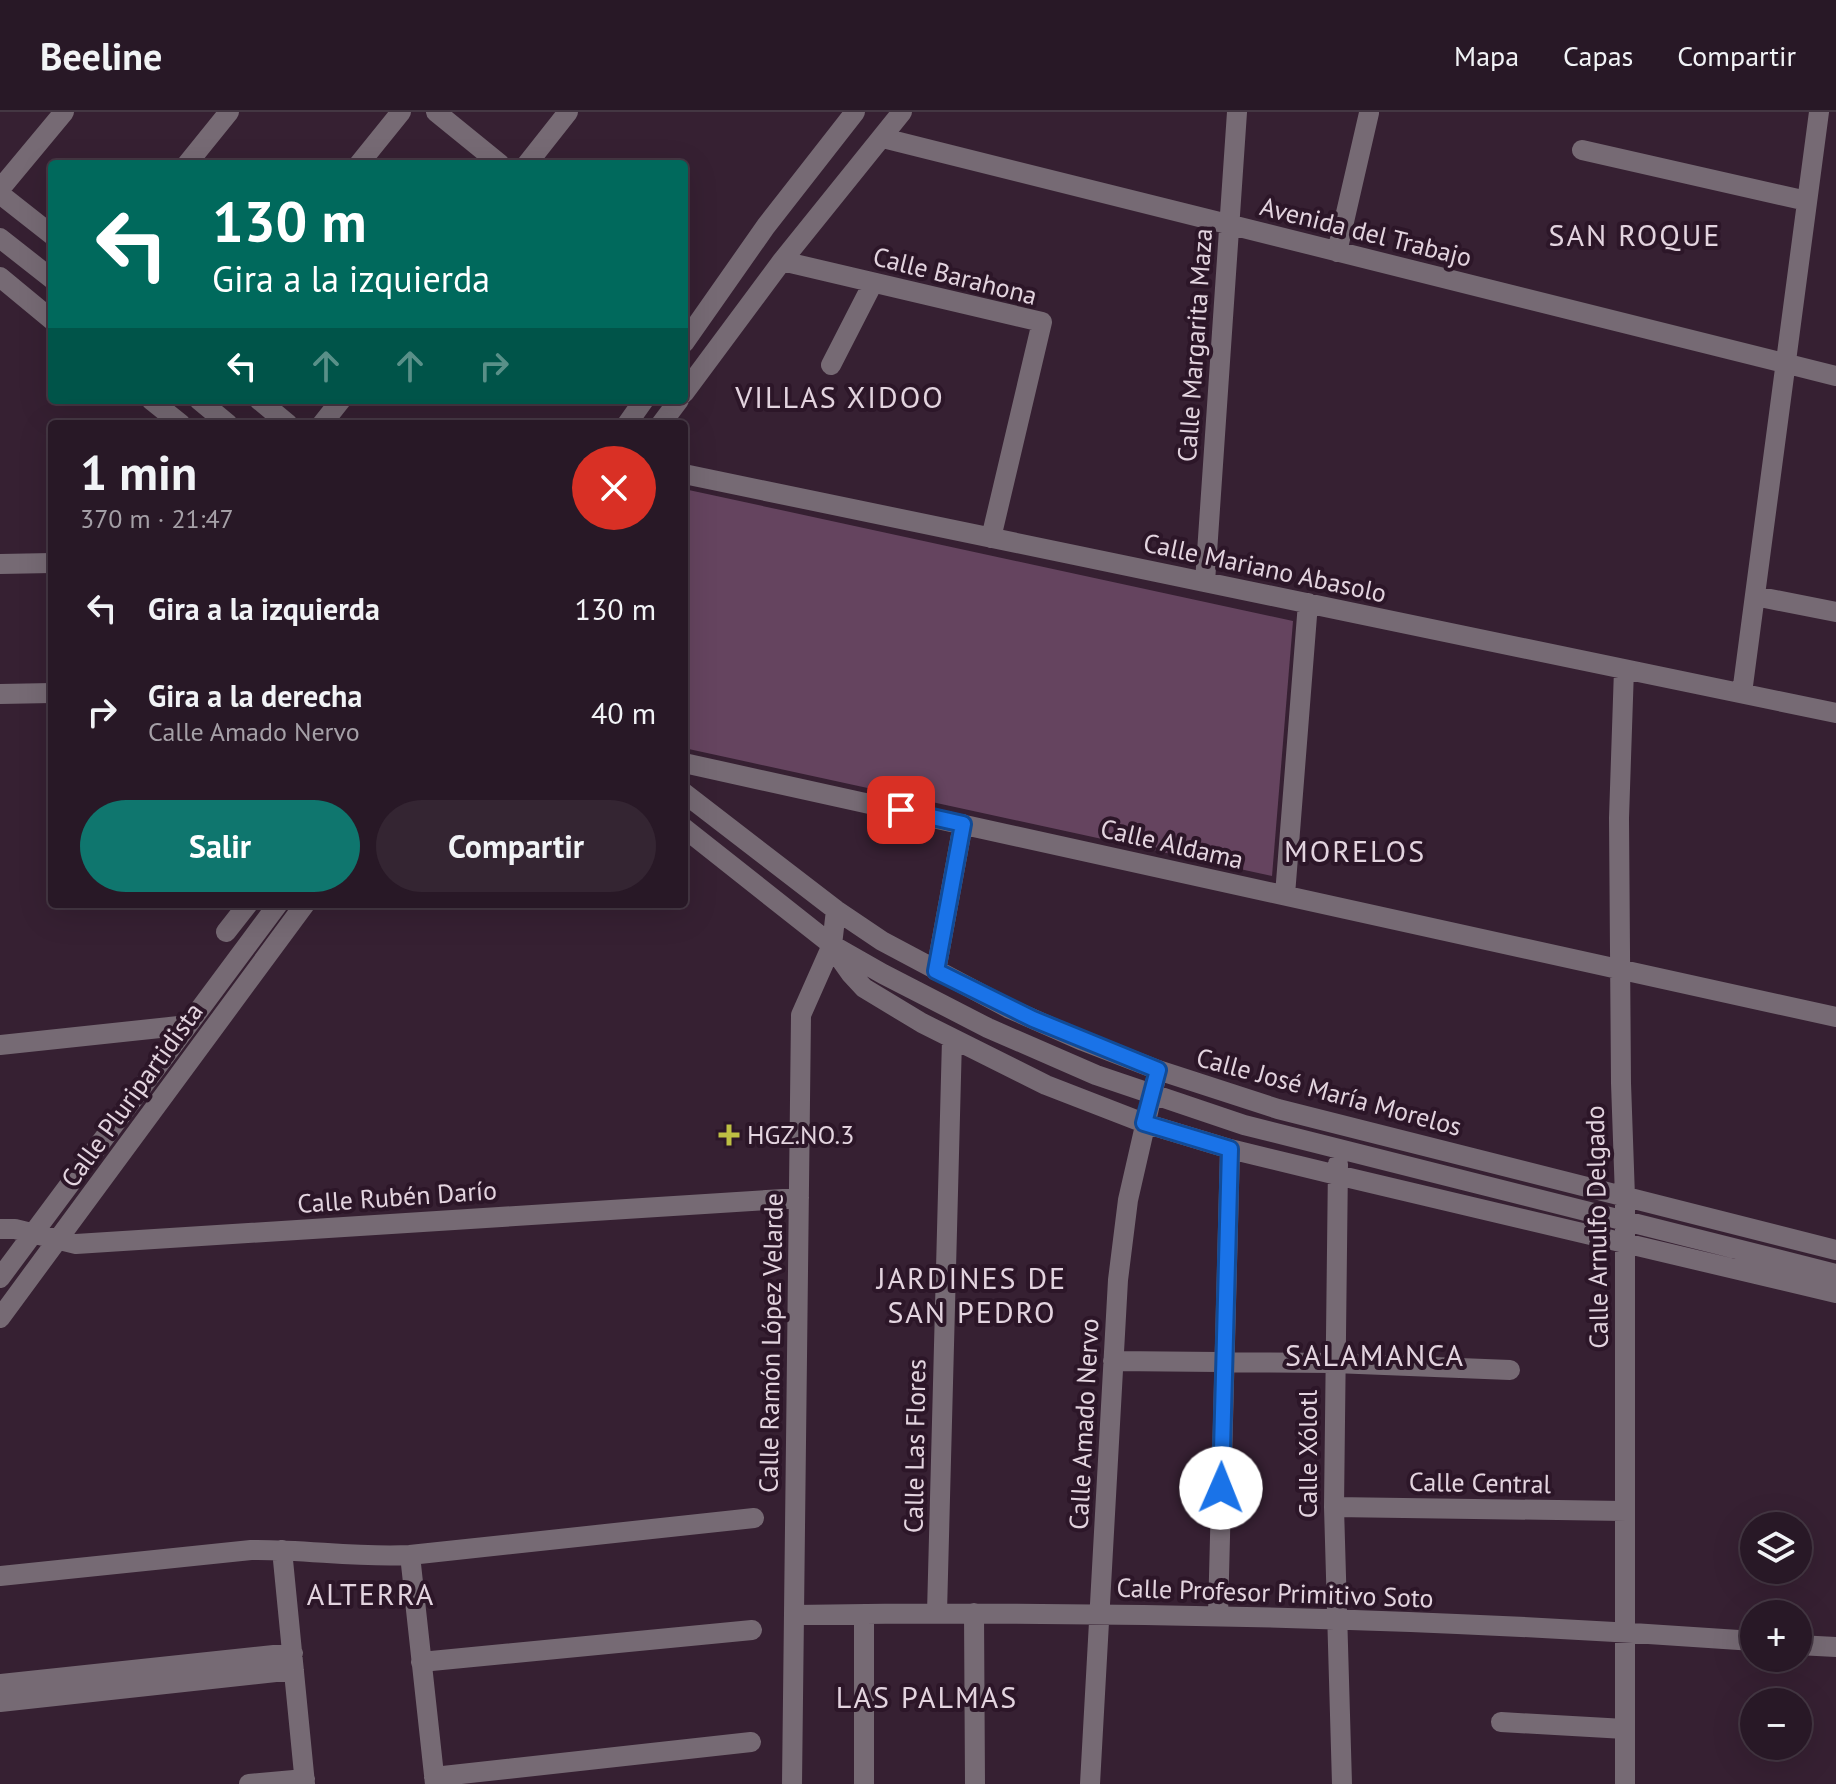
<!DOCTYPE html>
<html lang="es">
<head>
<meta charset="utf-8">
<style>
  :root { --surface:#281826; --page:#342532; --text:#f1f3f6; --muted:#a5a0a7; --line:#443743; --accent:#0f766e }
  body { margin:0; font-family:"PT Sans",sans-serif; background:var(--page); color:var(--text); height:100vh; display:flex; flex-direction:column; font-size:30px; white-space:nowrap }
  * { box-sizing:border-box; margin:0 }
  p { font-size:26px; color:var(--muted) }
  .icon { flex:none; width:44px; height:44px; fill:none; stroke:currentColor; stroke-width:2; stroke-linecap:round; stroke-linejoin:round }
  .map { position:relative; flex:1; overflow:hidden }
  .panel { position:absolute; left:48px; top:308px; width:640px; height:488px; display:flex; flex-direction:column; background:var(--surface); border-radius:8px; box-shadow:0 8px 32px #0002,0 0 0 2px var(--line) }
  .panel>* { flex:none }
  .guide { position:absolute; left:48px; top:48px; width:640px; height:244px; border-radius:8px; box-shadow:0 8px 32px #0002,0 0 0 2px var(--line); background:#00695c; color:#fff; overflow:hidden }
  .buttons { position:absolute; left:1740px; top:1400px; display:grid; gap:16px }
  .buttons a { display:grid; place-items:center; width:72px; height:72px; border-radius:50%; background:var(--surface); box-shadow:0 8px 32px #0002,0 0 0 2px var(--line); font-size:40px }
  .pin { position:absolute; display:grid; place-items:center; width:68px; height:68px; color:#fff; margin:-34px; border-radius:16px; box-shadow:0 4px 12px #0006 }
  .me { position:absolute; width:88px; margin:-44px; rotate:1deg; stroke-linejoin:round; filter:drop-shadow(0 0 6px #0008) }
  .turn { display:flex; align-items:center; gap:28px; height:168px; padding:0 32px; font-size:36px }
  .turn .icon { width:104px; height:104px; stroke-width:2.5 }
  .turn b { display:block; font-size:56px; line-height:68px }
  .lanes { display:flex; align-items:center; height:76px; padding:0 32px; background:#0003; justify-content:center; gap:40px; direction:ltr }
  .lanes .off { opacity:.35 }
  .round { display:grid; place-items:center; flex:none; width:84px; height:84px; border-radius:42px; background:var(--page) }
  .head { display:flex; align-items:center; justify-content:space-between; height:136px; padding:0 32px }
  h1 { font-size:48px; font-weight:700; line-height:60px }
  .primary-button { display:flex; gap:16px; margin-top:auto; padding:16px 32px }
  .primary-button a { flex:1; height:92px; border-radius:48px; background:var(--accent); color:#fff; font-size:32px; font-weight:700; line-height:92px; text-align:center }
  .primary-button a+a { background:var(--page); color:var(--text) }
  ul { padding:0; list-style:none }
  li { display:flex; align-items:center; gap:24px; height:104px; padding:0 32px }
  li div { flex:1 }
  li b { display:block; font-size:30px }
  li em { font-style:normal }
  header { display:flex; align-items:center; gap:48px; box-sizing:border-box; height:112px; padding:0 40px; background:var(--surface); border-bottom:2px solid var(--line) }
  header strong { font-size:38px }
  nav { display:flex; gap:44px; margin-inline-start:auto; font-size:28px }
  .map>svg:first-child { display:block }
  .green { fill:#65445f }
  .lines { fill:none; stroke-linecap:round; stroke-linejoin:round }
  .minor { stroke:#766a74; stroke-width:20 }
  .route-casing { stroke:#114b97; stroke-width:20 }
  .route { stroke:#1a73e8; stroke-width:14 }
  .poi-dot { fill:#bdbf43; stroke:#2c1628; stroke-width:3 }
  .labels { text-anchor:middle; stroke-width:8; stroke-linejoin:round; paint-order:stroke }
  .street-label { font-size:26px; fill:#e3d4df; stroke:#2c1628 }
  .poi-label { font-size:26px; fill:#e3d4df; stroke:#2c1628; text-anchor:start }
  .quarter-label { font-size:30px; letter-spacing:2px; fill:#e3d4df; stroke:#2c1628 }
</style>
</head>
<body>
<header>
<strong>Beeline</strong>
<nav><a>Mapa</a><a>Capas</a><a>Compartir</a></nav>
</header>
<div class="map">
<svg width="1836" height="1672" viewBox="0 0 1836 1672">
  <rect width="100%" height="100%" fill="#362032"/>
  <path class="green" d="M684 377 1293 509 1272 764 684 636Z"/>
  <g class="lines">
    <path class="minor" d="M436 0 500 52
      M883 26 1836 264
      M1582 38 1807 89
      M187 52 229 0
      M359 52 401 0
      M527 52 568 0
      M0 77 64 0
      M0 82 52 123
      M0 126 52 167
      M1337 140 1369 1
      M782 149 1042 210 991 426
      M0 165 52 208
      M684 231 766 114 855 0
      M831 253 873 171
      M684 281 782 149 902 0
      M151 288 181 312
      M199 288 228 312
      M259 288 288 312
      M322 312 341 288
      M627 312 644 288
      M661 312 679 288
      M684 362 1836 601
      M0 452 52 451
      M1205 470 1237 0
      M1755 484 1836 500
      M1624 557 1619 706 1621 971 1625 1085V1672
      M1742 581 1819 0
      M0 582 52 581
      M684 651 1836 905
      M684 681 836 798 882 829 1008 896 1083 929 1158 958 1278 997 1836 1138
      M684 716 832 833 883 862 988 916 1096 963 1244 1013 1836 1162
      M1285 783 1308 491
      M226 820 248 792
      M834 838 851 862 864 876 922 911 1046 973 1144 1011 1230 1037 1337 1063 1836 1181
      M936 859 963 712
      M0 933 188 913
      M1338 1052 1334 1395 1342 1672
      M0 1117H15L76 1132 799 1086
      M0 1166 278 792
      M0 1206 305 792
      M1113 1249 1334 1251 1510 1258
      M1334 1395 1625 1399
      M282 1438 305 1672
      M410 1443 435 1672
      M0 1464 251 1438C305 1437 356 1446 410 1443L754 1406
      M937 1501 952 927
      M974 1501 975 1672
      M864 1502V1672
      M794 1503C1114 1498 1434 1506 1754 1529
      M1218 1503 1230 1037
      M1798 1533 1836 1535
      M421 1550 752 1518
      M0 1572 293 1541
      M0 1590 294 1558
      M1501 1610 1625 1617
      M434 1665 751 1630
      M249 1672 305 1667
      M792 1672 801 903 832 833 836 798
      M1090 1672 1118 1168 1128 1088 1155 970"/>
  </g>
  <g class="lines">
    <g class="route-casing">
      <path id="route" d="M901 698 963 712 936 859 1033 907 1158 958 1144 1011 1230 1037 1221 1376"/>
    </g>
    <use href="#route" class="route"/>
  </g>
  <path class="poi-dot" d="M725 1011h8v8h8v8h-8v8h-8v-8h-8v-8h8z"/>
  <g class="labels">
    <g class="street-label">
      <text transform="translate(1366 120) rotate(14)" y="9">Avenida del Trabajo</text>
      <text transform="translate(955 164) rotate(14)" y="9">Calle Barahona</text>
      <text transform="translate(1195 233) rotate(-86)" y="9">Calle Margarita Maza</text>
      <text transform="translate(1265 456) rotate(12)" y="9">Calle Mariano Abasolo</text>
      <text transform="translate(1172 732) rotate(13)" y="9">Calle Aldama</text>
      <text transform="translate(1329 980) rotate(15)" y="9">Calle José María Morelos</text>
      <text transform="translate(132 983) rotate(-54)" y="9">Calle Pluripartidista</text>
      <text transform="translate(397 1085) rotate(-4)" y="9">Calle Rubén Darío</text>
      <text transform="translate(1597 1115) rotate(-91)" y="9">Calle Arnulfo Delgado</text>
      <text transform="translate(771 1231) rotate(-89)" y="9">Calle Ramón López Velarde</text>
      <text transform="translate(1084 1312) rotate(-87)" y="9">Calle Amado Nervo</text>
      <text transform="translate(915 1334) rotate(-89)" y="9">Calle Las Flores</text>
      <text transform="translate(1308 1342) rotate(-90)" y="9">Calle Xólotl</text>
      <text transform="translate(1480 1371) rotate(1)" y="9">Calle Central</text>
      <text transform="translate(1275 1481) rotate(2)" y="9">Calle Profesor Primitivo Soto</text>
    </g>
    <g class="poi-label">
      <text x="747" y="1032">HGZ.NO.3</text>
    </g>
    <g class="quarter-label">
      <text x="1635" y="134">SAN ROQUE</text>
      <text x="840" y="296">VILLAS XIDOO</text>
      <text x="1355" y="750">MORELOS</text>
      <text x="972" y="1177">JARDINES DE<tspan x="972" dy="34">SAN PEDRO</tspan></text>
      <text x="1375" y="1254">SALAMANCA</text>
      <text x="371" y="1493">ALTERRA</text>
      <text x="927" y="1596">LAS PALMAS</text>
    </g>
  </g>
</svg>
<div class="buttons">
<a><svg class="icon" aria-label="layers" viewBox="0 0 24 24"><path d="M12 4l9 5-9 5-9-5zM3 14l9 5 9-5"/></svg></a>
<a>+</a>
<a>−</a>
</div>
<div class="pin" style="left:901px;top:698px;background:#d93025"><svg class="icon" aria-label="arrive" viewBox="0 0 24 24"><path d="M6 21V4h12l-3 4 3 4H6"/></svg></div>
<svg class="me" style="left:1221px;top:1376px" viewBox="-20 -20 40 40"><circle r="19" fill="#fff"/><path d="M0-13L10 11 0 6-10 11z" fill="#1a73e8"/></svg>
<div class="guide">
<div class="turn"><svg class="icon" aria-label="left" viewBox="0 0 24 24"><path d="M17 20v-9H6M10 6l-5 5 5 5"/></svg><div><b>130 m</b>Gira a la izquierda</div></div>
<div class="lanes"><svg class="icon" aria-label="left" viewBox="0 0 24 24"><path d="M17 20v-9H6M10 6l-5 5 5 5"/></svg><svg class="icon off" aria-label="ahead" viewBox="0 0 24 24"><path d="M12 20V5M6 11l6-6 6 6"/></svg><svg class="icon off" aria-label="ahead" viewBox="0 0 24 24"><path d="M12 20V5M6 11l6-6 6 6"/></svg><svg class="icon off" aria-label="right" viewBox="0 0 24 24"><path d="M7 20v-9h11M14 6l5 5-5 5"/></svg></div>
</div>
<section class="panel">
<div class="head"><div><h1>1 min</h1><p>370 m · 21:47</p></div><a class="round" style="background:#d93025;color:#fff"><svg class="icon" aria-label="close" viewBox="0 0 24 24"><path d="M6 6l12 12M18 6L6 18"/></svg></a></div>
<ul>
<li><svg class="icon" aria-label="left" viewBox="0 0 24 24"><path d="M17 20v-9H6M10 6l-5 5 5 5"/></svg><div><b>Gira a la izquierda</b></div><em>130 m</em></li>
<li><svg class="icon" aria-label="right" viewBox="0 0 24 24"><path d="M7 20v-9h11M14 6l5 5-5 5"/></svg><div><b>Gira a la derecha</b><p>Calle Amado Nervo</p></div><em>40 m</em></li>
</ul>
<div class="primary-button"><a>Salir</a><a>Compartir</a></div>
</section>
</div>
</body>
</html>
